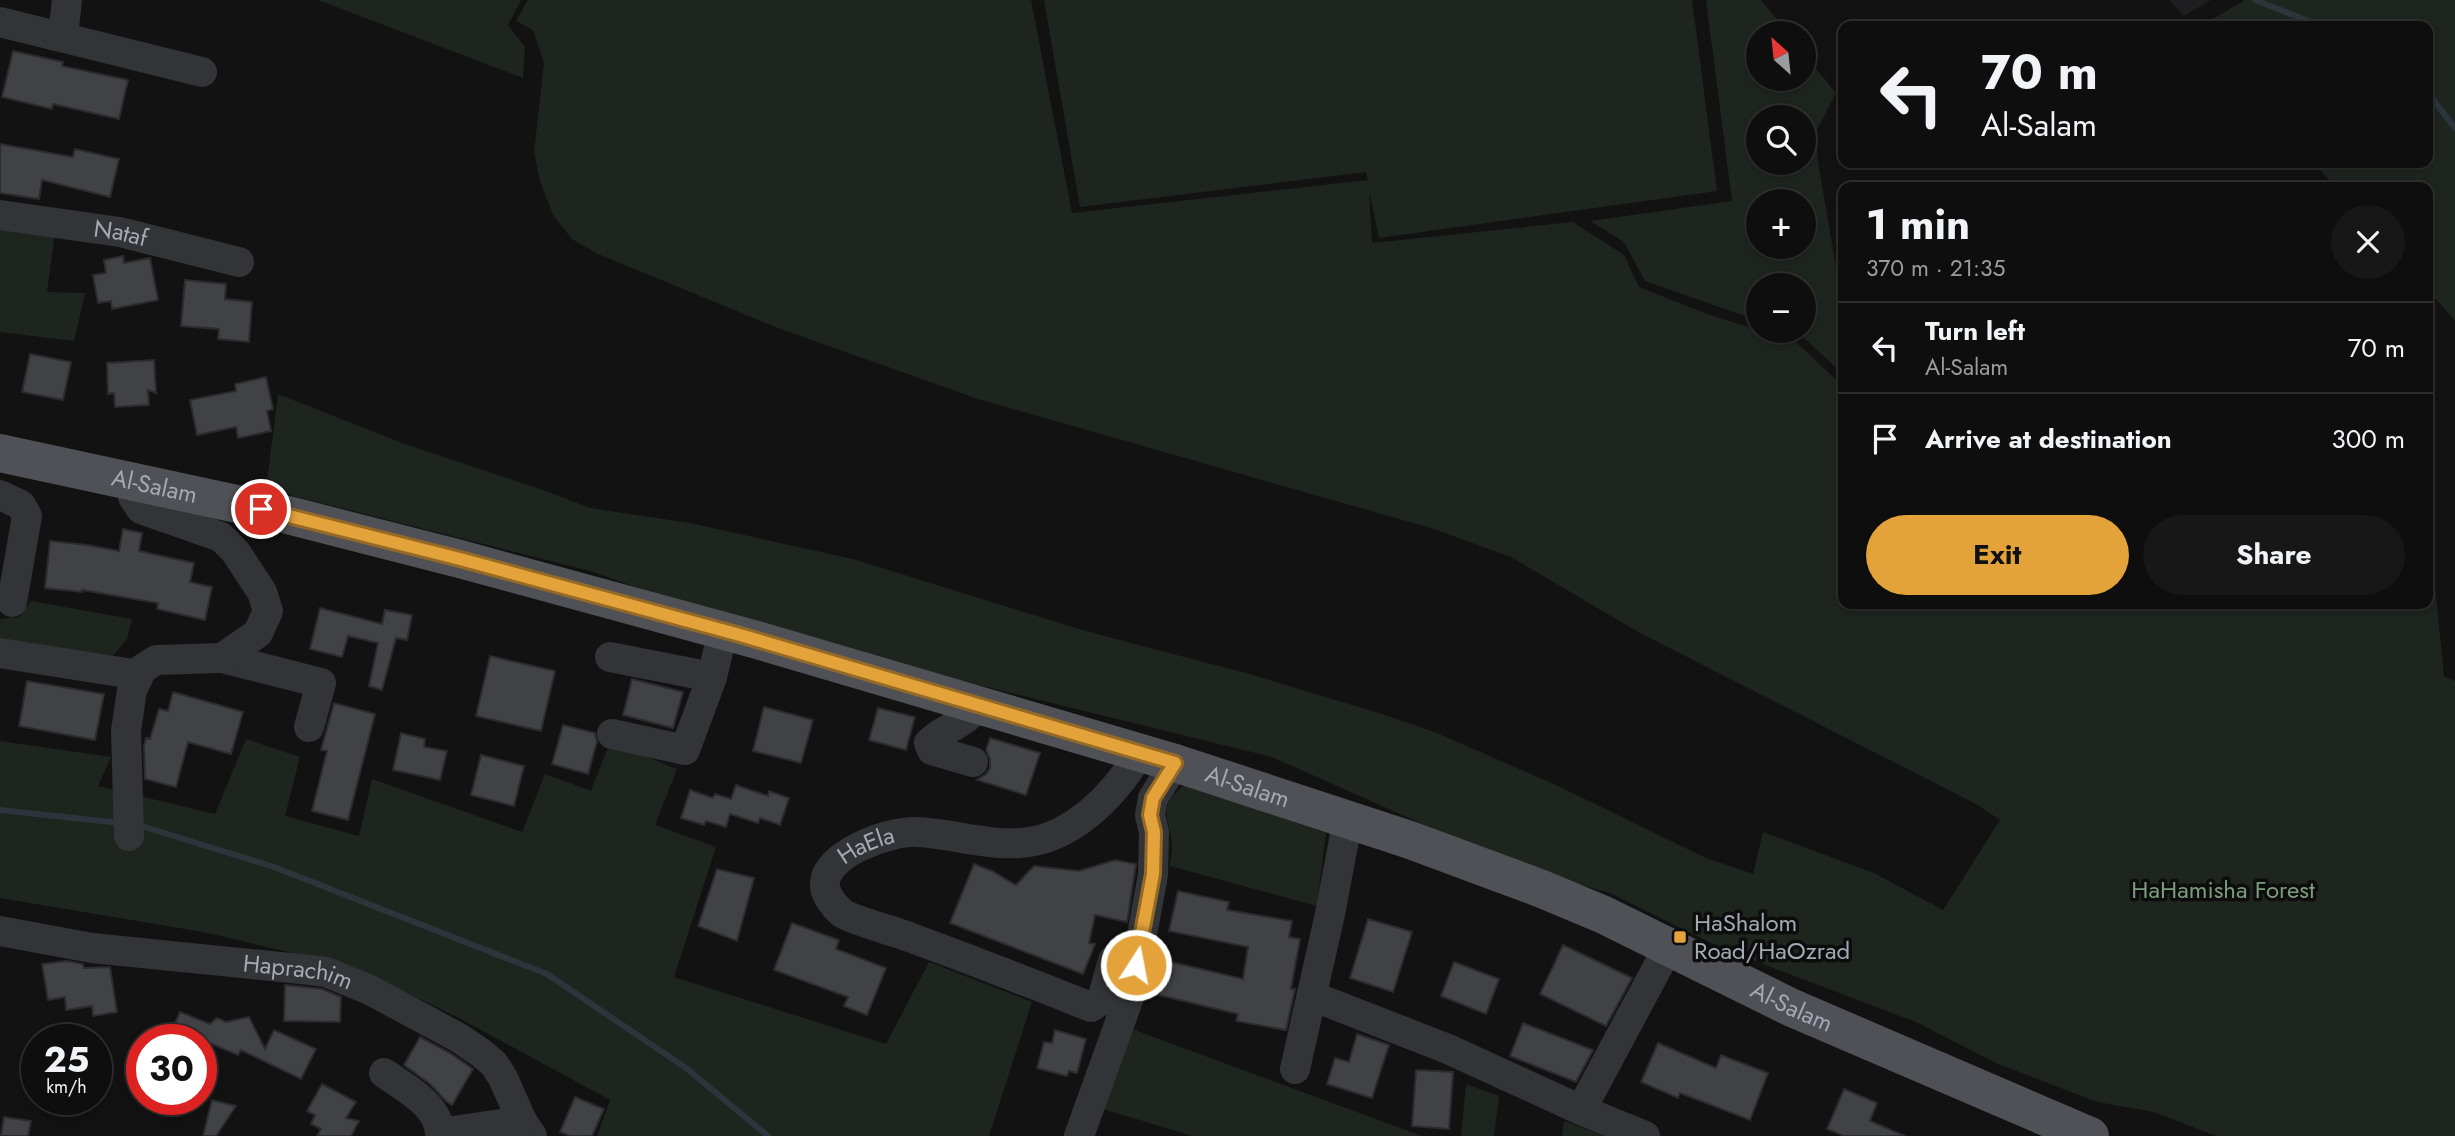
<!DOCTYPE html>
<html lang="en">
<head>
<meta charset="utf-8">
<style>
  :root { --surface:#0e0e0e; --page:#171717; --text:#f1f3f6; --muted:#9b9c9e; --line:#2e2e2e; --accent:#e3a33a }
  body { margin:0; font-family:Jost,sans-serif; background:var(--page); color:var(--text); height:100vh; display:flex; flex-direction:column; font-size:26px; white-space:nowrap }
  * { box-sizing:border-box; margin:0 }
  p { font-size:23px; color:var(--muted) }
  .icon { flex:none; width:38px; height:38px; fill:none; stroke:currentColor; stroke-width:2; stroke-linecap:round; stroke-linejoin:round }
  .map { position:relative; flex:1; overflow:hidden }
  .side { position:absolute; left:1838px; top:182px; width:595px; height:427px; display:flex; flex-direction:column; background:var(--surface); border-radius:14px; box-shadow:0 4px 10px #0003,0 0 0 2px var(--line) }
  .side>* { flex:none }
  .banner { position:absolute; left:1838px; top:21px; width:595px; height:147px; border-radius:14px; box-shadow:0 4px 10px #0003,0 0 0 2px var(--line); background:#0e0e0e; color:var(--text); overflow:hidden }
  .needle { width:46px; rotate:333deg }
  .fabs { position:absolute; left:1746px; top:21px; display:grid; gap:14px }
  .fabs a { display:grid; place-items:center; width:70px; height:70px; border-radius:50%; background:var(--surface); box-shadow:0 4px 10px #0003,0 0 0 2px var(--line); font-size:35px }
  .speed { position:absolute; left:21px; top:1024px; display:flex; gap:14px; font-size:35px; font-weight:700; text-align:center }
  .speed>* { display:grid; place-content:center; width:91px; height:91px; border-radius:50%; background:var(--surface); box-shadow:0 4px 10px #0003,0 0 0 2px var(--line); line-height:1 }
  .speed small { font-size:18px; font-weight:400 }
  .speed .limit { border:10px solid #d22; background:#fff; color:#111 }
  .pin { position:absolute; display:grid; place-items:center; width:60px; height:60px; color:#fff; margin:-30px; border:4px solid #fff; border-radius:50%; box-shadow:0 2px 7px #0007 }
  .me { position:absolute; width:77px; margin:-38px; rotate:11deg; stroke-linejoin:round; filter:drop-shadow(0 0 5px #0008) }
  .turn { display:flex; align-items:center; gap:24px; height:147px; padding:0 28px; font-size:32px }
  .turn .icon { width:91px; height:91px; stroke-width:2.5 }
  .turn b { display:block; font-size:49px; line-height:60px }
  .round { display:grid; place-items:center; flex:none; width:74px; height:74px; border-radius:37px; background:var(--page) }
  .head { display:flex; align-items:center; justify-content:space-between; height:119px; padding:0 28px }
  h1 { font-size:42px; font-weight:700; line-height:52px }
  .action { display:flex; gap:14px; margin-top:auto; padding:14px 28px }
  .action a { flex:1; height:80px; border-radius:42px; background:var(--accent); color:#111; font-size:28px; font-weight:700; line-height:80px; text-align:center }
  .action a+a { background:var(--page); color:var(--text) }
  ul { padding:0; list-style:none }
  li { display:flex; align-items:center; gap:21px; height:91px; padding:0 28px; border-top:2px solid var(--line) }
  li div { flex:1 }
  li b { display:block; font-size:26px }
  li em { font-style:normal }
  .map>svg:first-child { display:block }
  .built { fill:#1e1e20 }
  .green { fill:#1e251f; fill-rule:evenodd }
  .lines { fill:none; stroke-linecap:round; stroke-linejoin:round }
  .stream { stroke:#2c353b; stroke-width:6 }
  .building { fill:#414246; stroke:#2c2c2f; stroke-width:2 }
  .minor { stroke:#333438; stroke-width:30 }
  .major { stroke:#4f5156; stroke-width:38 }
  .route-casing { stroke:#946a26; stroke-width:18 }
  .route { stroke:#e3a33a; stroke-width:12 }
  .poi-dot { fill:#e3a33a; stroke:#0d0d0e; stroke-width:2.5 }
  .labels { text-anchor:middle; stroke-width:7; stroke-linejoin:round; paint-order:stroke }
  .street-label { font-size:24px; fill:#a4a9b3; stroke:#0d0d0e }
  .park-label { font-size:24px; fill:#7c9c7d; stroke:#0d0d0e }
  .poi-label { font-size:24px; fill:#a4a9b3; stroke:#0d0d0e; text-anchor:start }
</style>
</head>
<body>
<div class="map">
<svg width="2455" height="1136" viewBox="0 0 2455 1136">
  <rect width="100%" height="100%" fill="#121213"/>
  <path class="built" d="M2169 0H2211L2184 16Z"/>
  <path class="green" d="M318 0H521L508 25 525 47 523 78Z
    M528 0H1031L1072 213 1368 180 1366 172 1080 207 1044 0H1692L1717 191 1379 238 1369 191 1372 243 1573 222 1624 255 1639 287 1707 314 1796 342 1843 386V604H2427V544L2432 557 2444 676 2455 681V1136H2216L2154 1112 2097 1102 1996 1063 1916 1022 1721 948 1610 893 1526 870 1272 757 770 634 590 571 266 489 278 394 402 443 546 491 590 508 690 523 853 559 1082 630 1253 675 1382 714 1437 733 1558 786 1706 858 1753 874 1763 832 1874 873 1943 910 2000 820 1976 804 1640 633 1511 557 1431 528 978 399 778 328 598 254 572 239 553 215 540 181 534 152 544 63 533 30 516 21Z
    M1706 0H1761L1788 33H1759V79H1804V54L1836 93 1817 130 1818 162 1843 307V374L1803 337 1786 331H1804V285H1759V321L1645 281 1624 242 1590 221 1732 201ZM1759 117H1804V163H1759ZM1759 201H1804V247H1759Z
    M2245 0H2455V321L2427 289V187H2336L2314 163H2427V26H2201Z
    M0 225 55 234 47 292 85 293 74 341 0 332Z
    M31 601 132 619 127 639 113 656 0 643V619L19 617Z
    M246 739 300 757 285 816 359 836 372 779 522 832 545 774 591 791 610 742 677 769 655 825 716 847 674 977 886 1044 929 962 1032 1002 989 1136H597L610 1100 459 1018 353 967 203 932 0 898V741L111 757 98 786 215 814Z
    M1186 784 1326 833 1317 906 1170 866C1170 860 1172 854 1172 849 1172 819 1153 808 1186 784Z
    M1132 1029 1422 1136H1192L1100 1108Z
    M1466 1084 1499 1096 1494 1136H1461Z
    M1564 1121 1605 1136H1562Z"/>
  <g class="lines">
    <path class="stream" d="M2255 0 2321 26
      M2427 92 2455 128
      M0 810 120 823
      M138 825 274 867 547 974 686 1068 768 1136"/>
  </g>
  <path class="building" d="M13 51 63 62 62 66 128 80 119 119 53 104 52 109 2 97Z
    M0 144 73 157 75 149 119 159 110 197 42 180 39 199 0 193Z
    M123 256 124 263 150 258 158 300 112 309 111 301 98 303 93 275 106 273 104 260Z
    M185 280 226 284 225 299 252 302 249 342 218 339 219 329 181 326Z
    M30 354 71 362 63 400 22 392Z
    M154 360 156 393 148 390 149 405 115 407 114 393 108 394 107 363Z
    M266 377 273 409 267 411 271 431 238 438 236 427 197 435 190 400 236 391 235 384Z
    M123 529 142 533 139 551 194 563 190 582 212 587 205 620 157 609 158 603 82 590V592L45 588 50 541 87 545 119 551Z
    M320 608 382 624 385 610 412 615 407 640 396 638 382 690 369 686 378 643 348 636 342 657 310 649Z
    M490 656 555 671 541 731 476 716Z
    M632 679 683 692 673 728 623 715Z
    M27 681 104 694 95 740 19 726Z
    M173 692 243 712 231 754 188 742 176 787 145 779 144 746 146 738 150 739 159 709 168 711Z
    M334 703 375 714 348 820 312 811 327 751 321 750Z
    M764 707 813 720 801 763 753 751Z
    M878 708 915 717 906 750 869 740Z
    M563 725 595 733 597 742 588 774 552 764Z
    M401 733 425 739 424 747 447 751 440 780 393 770Z
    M990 738 1040 753 1026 795 977 780 986 774 990 768V759L986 750Z
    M481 755 524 766 514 806 471 795Z
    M736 785 768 796 769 791 789 798 780 825 760 818 758 823 730 814 726 827 706 821 704 825 681 818 690 790 713 798 715 794 731 799Z
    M1115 860 1136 864 1127 922 1095 915 1089 943 1095 944 1083 974 950 923 974 864 992 871 1016 885 1034 866 1079 871Z
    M717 869 754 878 737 941 698 926Z
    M1178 891 1229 902 1227 910 1292 921 1289 937 1300 939 1291 989H1295L1286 1030 1236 1021 1238 1014 1150 993 1159 959 1243 979 1248 947 1169 931Z
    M1368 919 1412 932 1393 992 1350 978Z
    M792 923 839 940 836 949 886 968 867 1015 844 1006 848 997 774 970Z
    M1563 945 1632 978 1606 1026 1540 994Z
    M66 961 83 964 84 968 110 967 117 1012 93 1016 92 1006 66 1010 65 997 48 1000 42 964Z
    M1454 962 1499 979 1486 1014 1441 996Z
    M285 985 322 989 341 997 340 1022 284 1021Z
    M180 1012 210 1024 217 1018 226 1022 249 1017 265 1049 274 1030 316 1049 301 1079 241 1050 238 1055 173 1028Z
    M1523 1023 1593 1050 1576 1082 1510 1056Z
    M1055 1030 1086 1039 1077 1073 1069 1071 1067 1076 1037 1068 1044 1042 1052 1043Z
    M1357 1034 1389 1045 1372 1098 1327 1084 1335 1058 1349 1062Z
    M420 1037 450 1053 473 1069 452 1105 446 1101 430 1084 404 1065Z
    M1658 1043 1716 1068 1721 1055 1768 1073 1750 1120 1680 1093 1678 1098 1641 1082Z
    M1416 1070 1453 1072 1449 1129 1412 1126Z
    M322 1084 356 1102 346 1118 359 1121 351 1136H317L321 1129 311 1124 315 1115 307 1111Z
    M1844 1089 1877 1103 1870 1121 1905 1136H1844L1827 1129Z
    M575 1097 604 1109 592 1136H570L560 1132Z
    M212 1100 236 1106 216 1136H203Z
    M4 1117 31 1121 28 1136H1Z"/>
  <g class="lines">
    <g class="minor">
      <path d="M0 22 202 72"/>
      <path d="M63 36 67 0"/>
      <path id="s1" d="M0 215 120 232 239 262"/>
      <path d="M0 495 21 505 27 516 12 602"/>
      <path d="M0 653 139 675"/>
      <path d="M610 657 712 677"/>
      <path d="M222 658 321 683 309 727"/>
      <path d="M612 734 685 750 712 677 723 631"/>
      <path d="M973 762 932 750 929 743C943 727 968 725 977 704"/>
      <path d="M129 836 126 731 132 690 142 669 156 660 222 658 258 633 268 611 262 592 235 551 221 537 141 509 133 497 130 481"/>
      <path id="s2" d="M0 931 92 948 301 969 326 972 370 990 459 1038 481 1053 494 1064 503 1078 522 1121 532 1136"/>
      <path id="s3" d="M1136 965 1113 960 1102 1000 1091 1007C1033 984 975 961 917 940 901 933 854 921 842 913 835 907 826 896 825 887 821 854 892 830 917 832 961 834 1005 853 1049 837 1087 823 1120 787 1140 752"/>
      <path d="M1312 996 1448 1049 1581 1110 1645 1136"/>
      <path d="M1295 1069 1330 914 1348 819"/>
      <path d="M384 1073C405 1088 438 1104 440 1133L522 1121"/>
      <path d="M1581 1110 1669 946"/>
      <path d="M1079 1136 1132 989 1153 875 1154 832 1150 815 1153 798 1175 763"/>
    </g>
    <path class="major" id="s4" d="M0 453 288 515 460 559 757 640 1175 763 1410 840 1542 889 1604 915 1790 1007 2090 1136"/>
  </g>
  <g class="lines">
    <g class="route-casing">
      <path id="route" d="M261 509 460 559 740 635 1175 763 1153 798 1150 815 1154 832 1153 874 1136 965"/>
    </g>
    <use href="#route" class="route"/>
  </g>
  <rect class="poi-dot" x="1673" y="930" width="14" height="14" rx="3.5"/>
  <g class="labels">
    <g class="street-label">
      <text dy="8" stroke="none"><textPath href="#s1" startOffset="122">Nataf</textPath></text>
      <text dy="8" stroke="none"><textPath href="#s4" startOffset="158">Al-Salam</textPath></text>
      <text dy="8" stroke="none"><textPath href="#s4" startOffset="1292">Al-Salam</textPath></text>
      <text dy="8" stroke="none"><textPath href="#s3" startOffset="439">HaEla</textPath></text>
      <text dy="8" stroke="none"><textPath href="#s2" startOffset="301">Haprachim</textPath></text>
      <text dy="8" stroke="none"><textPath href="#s4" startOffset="1880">Al-Salam</textPath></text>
    </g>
    <g class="park-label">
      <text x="2223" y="898">HaHamisha Forest</text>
    </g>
    <g class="poi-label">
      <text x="1694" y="931">HaShalom<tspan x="1694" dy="28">Road/HaOzrad</tspan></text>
    </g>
  </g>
</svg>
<div class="fabs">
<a><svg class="needle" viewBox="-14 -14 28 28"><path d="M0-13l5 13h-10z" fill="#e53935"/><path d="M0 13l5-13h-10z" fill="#9b9c9e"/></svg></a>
<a><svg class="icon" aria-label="search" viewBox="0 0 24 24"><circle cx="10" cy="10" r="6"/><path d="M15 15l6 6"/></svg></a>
<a>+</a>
<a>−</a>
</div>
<div class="speed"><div>25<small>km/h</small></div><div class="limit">30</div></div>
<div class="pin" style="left:261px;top:509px;background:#d93025"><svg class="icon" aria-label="arrive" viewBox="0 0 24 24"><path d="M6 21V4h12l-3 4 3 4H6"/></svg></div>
<svg class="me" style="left:1136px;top:965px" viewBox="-20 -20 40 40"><circle r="17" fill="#e3a33a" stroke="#fff" stroke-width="3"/><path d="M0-11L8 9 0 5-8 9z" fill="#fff"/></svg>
<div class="banner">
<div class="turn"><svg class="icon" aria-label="left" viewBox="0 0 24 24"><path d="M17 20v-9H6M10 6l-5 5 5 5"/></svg><div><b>70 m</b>Al-Salam</div></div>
</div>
<section class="side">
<div class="head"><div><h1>1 min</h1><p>370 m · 21:35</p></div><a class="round"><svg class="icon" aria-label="close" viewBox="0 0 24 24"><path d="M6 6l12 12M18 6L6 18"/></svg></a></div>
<ul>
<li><svg class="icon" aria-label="left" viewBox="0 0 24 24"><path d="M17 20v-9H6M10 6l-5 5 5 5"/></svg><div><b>Turn left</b><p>Al-Salam</p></div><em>70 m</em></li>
<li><svg class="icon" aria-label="arrive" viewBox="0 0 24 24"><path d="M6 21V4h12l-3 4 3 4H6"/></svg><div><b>Arrive at destination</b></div><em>300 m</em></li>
</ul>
<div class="action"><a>Exit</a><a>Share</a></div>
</section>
</div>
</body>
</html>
